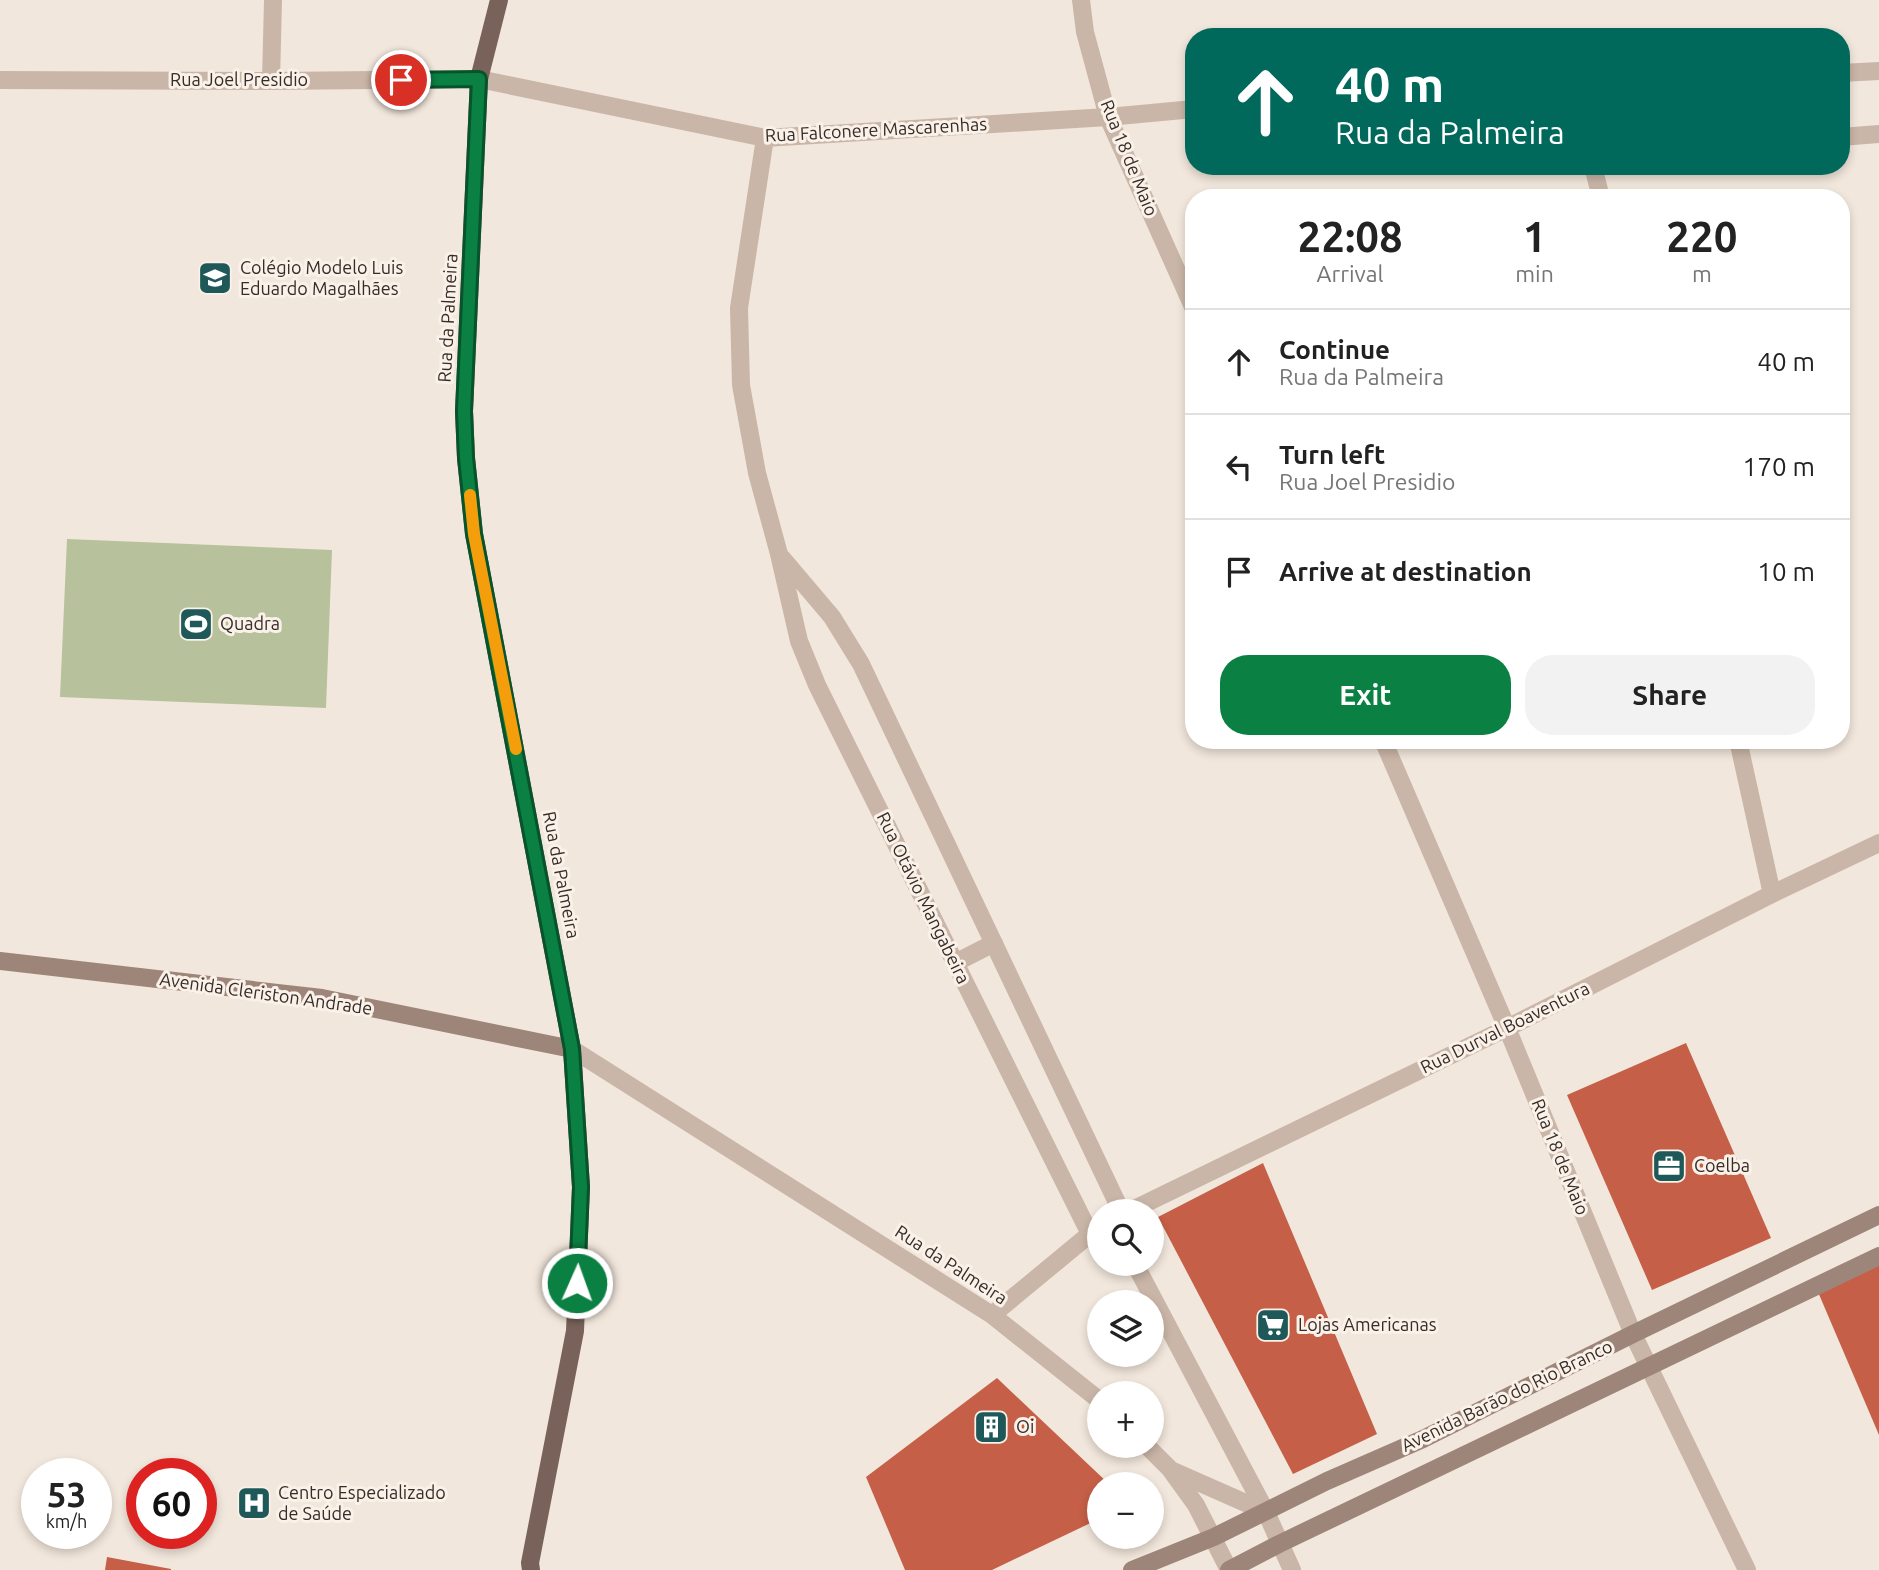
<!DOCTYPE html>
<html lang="en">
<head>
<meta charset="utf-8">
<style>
  :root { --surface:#fff; --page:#f2f2f2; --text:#222; --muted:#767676; --line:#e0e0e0; --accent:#0b8043 }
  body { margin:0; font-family:Ubuntu,sans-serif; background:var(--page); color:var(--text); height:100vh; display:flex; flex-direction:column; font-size:26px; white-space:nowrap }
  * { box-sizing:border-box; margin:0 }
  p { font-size:23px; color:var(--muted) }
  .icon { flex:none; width:38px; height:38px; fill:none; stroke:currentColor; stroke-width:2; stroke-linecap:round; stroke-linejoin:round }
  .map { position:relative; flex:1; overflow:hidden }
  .drawer { position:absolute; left:1185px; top:189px; width:665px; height:560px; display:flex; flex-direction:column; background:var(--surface); border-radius:28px; box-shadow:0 4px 10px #0003 }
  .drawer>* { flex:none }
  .hud { position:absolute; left:1185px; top:28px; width:665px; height:147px; border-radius:28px; box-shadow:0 4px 10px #0003; background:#00695c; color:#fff; overflow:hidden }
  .fabs { position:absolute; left:1087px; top:1199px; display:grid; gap:14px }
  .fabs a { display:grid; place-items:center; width:77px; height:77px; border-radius:50%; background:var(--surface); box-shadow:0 4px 10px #0003; font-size:35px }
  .speed { position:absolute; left:21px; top:1458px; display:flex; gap:14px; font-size:35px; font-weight:700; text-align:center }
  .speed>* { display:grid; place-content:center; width:91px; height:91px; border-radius:50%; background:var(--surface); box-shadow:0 4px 10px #0003; line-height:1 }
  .speed small { font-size:18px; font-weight:400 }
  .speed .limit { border:10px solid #d22; background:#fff; color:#111 }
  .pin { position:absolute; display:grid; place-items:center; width:60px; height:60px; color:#fff; margin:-30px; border:4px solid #fff; border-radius:50%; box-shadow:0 2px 7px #0007 }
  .me { position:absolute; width:77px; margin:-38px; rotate:2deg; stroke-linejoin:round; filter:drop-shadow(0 0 5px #0008) }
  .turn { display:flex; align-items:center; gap:24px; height:147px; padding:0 35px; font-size:32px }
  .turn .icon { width:91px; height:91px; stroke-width:2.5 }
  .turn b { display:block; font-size:49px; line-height:60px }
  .eta { display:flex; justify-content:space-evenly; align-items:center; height:119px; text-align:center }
  .eta b { font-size:42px; font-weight:700; line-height:49px }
  .cta { display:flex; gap:14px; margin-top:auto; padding:14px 35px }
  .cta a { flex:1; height:80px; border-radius:28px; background:var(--accent); color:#fff; font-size:28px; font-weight:700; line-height:80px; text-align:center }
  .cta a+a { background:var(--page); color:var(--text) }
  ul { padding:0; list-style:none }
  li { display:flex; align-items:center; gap:21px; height:105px; padding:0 35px; border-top:2px solid var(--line) }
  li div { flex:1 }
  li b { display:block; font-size:26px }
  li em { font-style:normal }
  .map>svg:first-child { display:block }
  .green { fill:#b7c19c }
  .building { fill:#c65f47 }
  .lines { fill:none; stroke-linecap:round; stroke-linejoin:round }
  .street { stroke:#cab6a8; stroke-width:18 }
  .secondary { stroke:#9e8579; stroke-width:18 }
  .primary { stroke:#796259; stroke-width:18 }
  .route-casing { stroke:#07532c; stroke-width:18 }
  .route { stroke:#0b8043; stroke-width:12 }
  .slow { stroke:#f59e0b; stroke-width:12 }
  .labels { text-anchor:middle; stroke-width:6; stroke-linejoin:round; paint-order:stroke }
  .street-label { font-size:18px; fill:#372c28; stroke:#faf1e9 }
  .poi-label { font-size:18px; fill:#372c28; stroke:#faf1e9; text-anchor:start }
</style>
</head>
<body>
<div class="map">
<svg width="1879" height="1570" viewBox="0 0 1879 1570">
  <rect width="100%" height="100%" fill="#f2e7dc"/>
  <path class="green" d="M67 539 332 550 326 708 60 697Z"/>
  <path class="building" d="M1686 1043 1771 1238 1652 1290 1567 1095Z
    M1263 1163 1377 1434 1293 1474 1158 1217Z
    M1879 1264V1435L1818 1292Z
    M997 1378 1109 1484H1099V1519L992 1570H905L866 1477Z
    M107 1557 171 1569V1570H105Z"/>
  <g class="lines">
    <path class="street" d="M1081 0 1085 32 1108 117 1194 309
      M1841 73 1879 71
      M0 80 271 81 479 79 765 138 1108 117 1194 109
      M271 81 273 0
      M1841 137 1879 134
      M765 138 739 308 741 385 757 473 779 554 799 641 817 685 1090 1234
      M1593 166 1601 198
      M782 558 832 617 861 664 1121 1211
      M1383 740 1507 1028 1633 1334 1747 1570
      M1738 740 1772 894
      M955 963 994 943
      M572 1049 992 1315 1099 1400
      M1130 1211 1507 1028 1772 894 1879 843
      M1135 1264 1266 1512 1292 1570
      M992 1315 1090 1234 1099 1229
      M1147 1446 1170 1469 1196 1505 1229 1570
      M1173 1471 1266 1512"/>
    <path class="secondary" d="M0 961 322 998 572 1049
      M1132 1570 1214 1537 1327 1481 1423 1439 1633 1334 1879 1215
      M1229 1570 1279 1544 1879 1256"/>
    <path class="primary" d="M499 0 479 79 464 411 466 458 474 534 572 1049 581 1187 575 1331 530 1563 531 1570"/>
  </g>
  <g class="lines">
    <g class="route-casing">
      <path id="route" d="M401 80 479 79 464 411 466 458 474 534 572 1049 581 1187 577 1283"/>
    </g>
    <use href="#route" class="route"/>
    <path class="slow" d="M470 495 474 534 516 749"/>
  </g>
  <defs>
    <g id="school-square" transform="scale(1.75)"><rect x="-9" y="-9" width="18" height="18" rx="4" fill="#1e5859" stroke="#faf1e9"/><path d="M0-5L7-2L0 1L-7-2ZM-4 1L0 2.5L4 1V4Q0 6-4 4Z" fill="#fff"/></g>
    <g id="stadium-square" transform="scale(1.75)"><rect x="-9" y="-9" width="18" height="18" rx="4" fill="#1e5859" stroke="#faf1e9"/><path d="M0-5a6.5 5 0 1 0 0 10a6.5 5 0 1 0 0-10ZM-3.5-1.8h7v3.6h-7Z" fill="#fff"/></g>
    <g id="office-square" transform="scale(1.75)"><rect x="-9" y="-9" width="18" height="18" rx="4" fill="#1e5859" stroke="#faf1e9"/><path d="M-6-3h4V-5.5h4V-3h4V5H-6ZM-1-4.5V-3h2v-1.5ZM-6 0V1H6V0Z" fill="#fff"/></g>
    <g id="supermarket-square" transform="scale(1.75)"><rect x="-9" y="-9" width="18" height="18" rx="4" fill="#1e5859" stroke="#faf1e9"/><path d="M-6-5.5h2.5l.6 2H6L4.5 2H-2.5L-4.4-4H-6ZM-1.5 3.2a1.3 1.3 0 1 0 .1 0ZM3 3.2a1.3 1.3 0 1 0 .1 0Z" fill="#fff"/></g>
    <g id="building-square" transform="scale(1.75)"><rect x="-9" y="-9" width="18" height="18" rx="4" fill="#1e5859" stroke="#faf1e9"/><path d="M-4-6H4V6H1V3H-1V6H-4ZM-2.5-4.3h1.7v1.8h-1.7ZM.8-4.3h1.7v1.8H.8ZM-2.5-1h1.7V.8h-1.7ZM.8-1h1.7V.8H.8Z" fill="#fff"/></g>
    <g id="hospital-square" transform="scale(1.75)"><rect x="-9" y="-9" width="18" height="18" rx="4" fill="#1e5859" stroke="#faf1e9"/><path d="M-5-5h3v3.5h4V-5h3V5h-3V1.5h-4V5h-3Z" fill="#fff"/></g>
  </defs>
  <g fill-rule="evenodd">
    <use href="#school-square" x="215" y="278"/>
    <use href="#stadium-square" x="196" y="624"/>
    <use href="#office-square" x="1669" y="1166"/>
    <use href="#supermarket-square" x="1273" y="1325"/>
    <use href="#building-square" x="991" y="1427"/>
    <use href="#hospital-square" x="254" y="1503"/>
  </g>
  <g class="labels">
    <g class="street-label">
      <text x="239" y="86">Rua Joel Presidio</text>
      <text transform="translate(876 130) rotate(-3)" y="6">Rua Falconere Mascarenhas</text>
      <text transform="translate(1129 158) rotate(68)" y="6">Rua 18 de Maio</text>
      <text transform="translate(448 318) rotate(-87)" y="6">Rua da Palmeira</text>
      <text transform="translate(561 875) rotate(79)" y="6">Rua da Palmeira</text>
      <text transform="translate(923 898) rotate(64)" y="6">Rua Otávio Mangabeira</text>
      <text transform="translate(266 994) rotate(8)" y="6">Avenida Cleriston Andrade</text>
      <text transform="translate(1505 1028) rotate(-26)" y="6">Rua Durval Boaventura</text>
      <text transform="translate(1560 1157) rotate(68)" y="6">Rua 18 de Maio</text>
      <text transform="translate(951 1265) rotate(33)" y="6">Rua da Palmeira</text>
      <text transform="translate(1507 1396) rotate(-26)" y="6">Avenida Barão do Rio Branco</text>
    </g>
    <g class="poi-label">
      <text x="240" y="274">Colégio Modelo Luis<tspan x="240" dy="21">Eduardo Magalhães</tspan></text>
      <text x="220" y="630">Quadra</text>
      <text x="1694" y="1172">Coelba</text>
      <text x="1298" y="1331">Lojas Americanas</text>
      <text x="1016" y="1433">Oi</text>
      <text x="278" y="1499">Centro Especializado<tspan x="278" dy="21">de Saúde</tspan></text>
    </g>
  </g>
</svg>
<div class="fabs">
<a><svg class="icon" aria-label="search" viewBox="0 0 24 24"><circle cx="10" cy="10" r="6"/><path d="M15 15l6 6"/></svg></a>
<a><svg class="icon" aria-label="layers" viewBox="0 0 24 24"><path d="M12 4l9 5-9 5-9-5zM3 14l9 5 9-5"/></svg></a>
<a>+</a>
<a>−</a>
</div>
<div class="speed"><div>53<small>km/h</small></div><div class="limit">60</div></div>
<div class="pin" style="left:401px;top:80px;background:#d93025"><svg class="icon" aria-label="arrive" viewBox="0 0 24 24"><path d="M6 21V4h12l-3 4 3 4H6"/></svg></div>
<svg class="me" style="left:577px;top:1283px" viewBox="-20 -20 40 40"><circle r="17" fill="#0b8043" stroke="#fff" stroke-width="3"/><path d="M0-11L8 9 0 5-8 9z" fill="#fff"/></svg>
<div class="hud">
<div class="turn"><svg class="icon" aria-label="ahead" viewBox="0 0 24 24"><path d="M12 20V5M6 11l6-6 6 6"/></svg><div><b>40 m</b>Rua da Palmeira</div></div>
</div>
<section class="drawer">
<div class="eta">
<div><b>22:08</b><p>Arrival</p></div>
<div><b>1</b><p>min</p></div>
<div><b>220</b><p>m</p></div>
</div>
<ul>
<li><svg class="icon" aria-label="ahead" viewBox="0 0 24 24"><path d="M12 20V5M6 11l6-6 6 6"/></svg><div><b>Continue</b><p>Rua da Palmeira</p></div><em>40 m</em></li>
<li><svg class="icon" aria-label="left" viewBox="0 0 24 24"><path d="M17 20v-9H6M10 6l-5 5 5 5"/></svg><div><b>Turn left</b><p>Rua Joel Presidio</p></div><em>170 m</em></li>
<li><svg class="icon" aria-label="arrive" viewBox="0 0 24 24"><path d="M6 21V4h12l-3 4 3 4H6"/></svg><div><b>Arrive at destination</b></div><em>10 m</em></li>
</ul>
<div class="cta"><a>Exit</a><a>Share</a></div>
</section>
</div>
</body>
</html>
